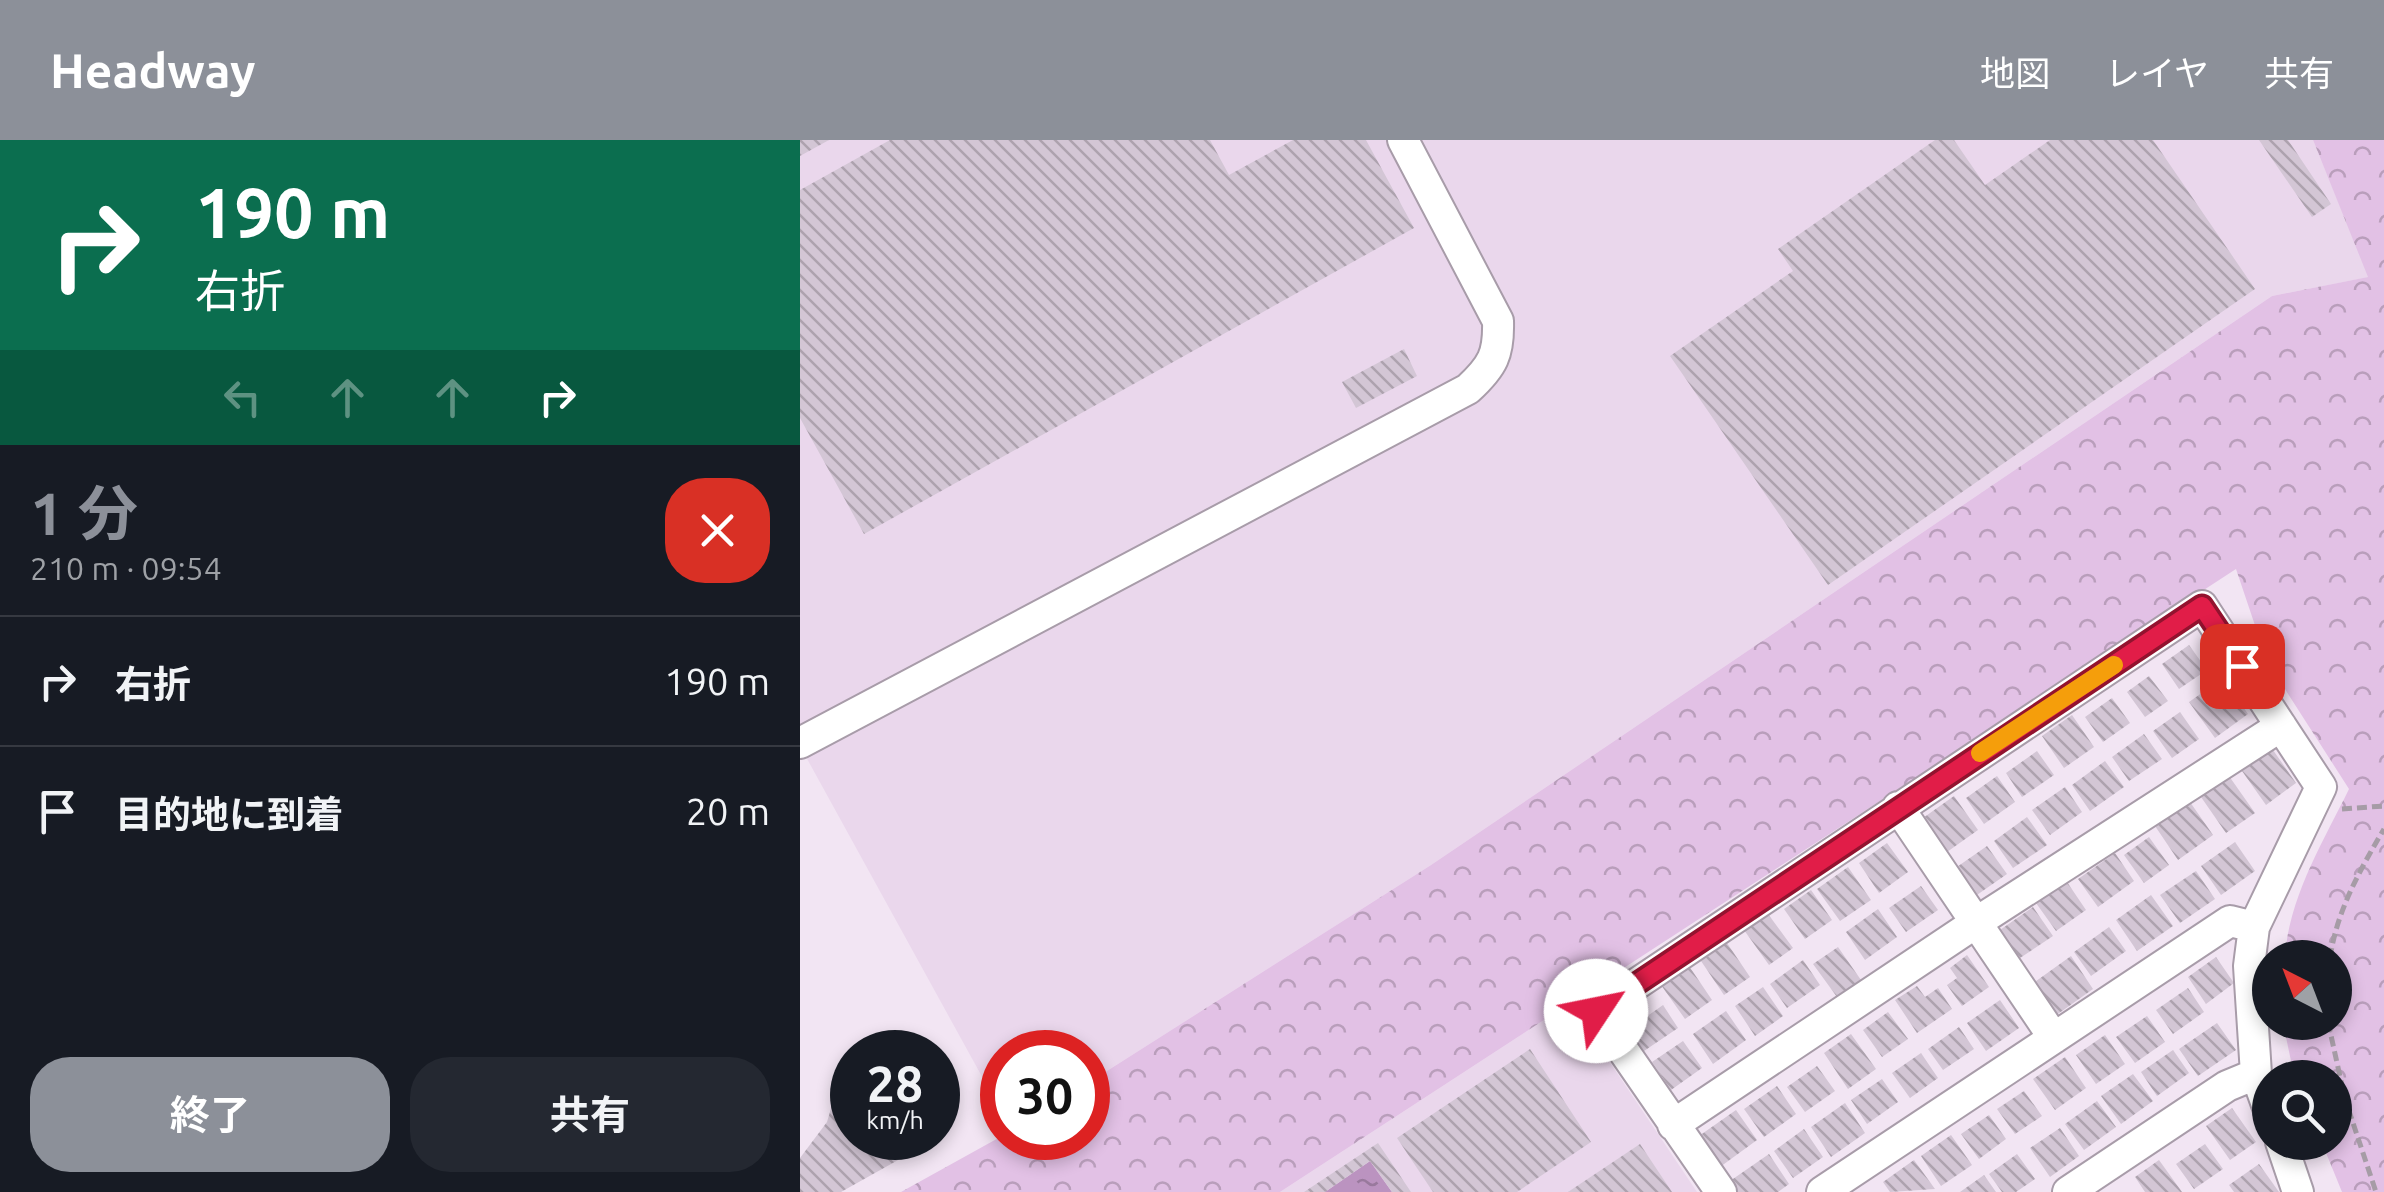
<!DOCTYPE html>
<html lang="ja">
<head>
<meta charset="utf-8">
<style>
  :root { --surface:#171b24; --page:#242831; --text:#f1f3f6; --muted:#9ea1a6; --line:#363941; --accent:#8c9099 }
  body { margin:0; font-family:Ubuntu,"Noto Sans JP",sans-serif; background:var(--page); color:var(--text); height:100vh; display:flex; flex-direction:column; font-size:38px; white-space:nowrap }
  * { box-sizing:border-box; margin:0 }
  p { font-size:32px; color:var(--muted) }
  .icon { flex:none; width:55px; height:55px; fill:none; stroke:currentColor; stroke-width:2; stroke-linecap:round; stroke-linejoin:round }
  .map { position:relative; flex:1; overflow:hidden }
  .panel { display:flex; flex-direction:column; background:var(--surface); width:800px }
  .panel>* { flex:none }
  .guide { background:#0b6e4f; color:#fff; overflow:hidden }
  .needle { width:65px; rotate:318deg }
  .tools { position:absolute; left:1452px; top:800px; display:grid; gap:20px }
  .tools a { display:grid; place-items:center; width:100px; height:100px; border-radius:50%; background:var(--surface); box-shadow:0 5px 15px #0003; font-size:50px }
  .speed { position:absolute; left:30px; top:890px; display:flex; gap:20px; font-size:50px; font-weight:700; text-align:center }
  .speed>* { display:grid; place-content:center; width:130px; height:130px; border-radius:50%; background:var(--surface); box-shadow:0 5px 15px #0003; line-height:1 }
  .speed small { font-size:25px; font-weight:400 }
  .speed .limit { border:15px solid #d22; background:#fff; color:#111 }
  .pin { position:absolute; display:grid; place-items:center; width:85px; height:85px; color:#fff; margin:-42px; border-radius:20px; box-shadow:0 5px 15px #0006 }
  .me { position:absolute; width:110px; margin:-55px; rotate:56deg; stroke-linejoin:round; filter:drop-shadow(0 0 8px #0008) }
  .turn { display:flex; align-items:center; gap:35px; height:210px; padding:0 30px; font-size:45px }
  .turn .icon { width:130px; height:130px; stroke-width:2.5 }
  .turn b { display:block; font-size:70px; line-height:85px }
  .lanes { display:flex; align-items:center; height:95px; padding:0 30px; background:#0003; justify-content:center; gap:50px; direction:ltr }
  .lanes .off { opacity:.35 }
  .round { display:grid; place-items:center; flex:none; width:105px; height:105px; border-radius:40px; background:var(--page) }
  .head { display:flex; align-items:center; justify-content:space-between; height:170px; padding:0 30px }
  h1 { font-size:60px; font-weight:700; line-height:75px; color:var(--accent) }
  .cta { display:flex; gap:20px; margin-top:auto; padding:20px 30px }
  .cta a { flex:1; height:115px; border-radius:40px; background:var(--accent); color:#fff; font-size:40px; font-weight:700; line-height:115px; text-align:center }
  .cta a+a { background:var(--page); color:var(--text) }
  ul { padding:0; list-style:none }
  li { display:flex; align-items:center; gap:30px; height:130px; padding:0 30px; border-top:2px solid var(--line) }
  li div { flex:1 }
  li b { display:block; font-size:38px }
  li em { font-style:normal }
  header { display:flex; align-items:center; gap:60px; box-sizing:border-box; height:140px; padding:0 50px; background:var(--accent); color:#fff }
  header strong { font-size:48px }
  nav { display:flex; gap:55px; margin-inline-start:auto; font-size:35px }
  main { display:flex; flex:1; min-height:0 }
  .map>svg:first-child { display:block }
  .built { fill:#ead7ec }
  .forest { fill:url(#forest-crowns) }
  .water { fill:url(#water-ripples) }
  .building { fill:url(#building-back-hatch) }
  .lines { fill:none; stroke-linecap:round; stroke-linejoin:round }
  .minor-casing { stroke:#a89ca9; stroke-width:34 }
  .path { stroke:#a69ca6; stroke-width:5; stroke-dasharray:10 5; stroke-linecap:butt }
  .minor { stroke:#fff; stroke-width:30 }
  .route-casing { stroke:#92132f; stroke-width:25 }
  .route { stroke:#e11d48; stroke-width:18 }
  .slow { stroke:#f59e0b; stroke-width:18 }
</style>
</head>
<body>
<header>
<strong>Headway</strong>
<nav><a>地図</a><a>レイヤ</a><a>共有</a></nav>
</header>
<main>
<section class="panel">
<div class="guide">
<div class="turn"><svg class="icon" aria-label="right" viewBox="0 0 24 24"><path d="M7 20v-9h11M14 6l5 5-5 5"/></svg><div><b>190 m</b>右折</div></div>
<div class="lanes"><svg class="icon off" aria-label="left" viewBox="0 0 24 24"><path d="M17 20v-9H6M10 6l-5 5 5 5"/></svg><svg class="icon off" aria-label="ahead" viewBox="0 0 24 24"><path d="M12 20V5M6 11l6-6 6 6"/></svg><svg class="icon off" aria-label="ahead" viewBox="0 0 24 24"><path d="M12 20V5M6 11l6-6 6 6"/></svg><svg class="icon" aria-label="right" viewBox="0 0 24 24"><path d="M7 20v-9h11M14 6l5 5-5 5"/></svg></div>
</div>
<div class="head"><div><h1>1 分</h1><p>210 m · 09:54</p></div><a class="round" style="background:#d93025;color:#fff"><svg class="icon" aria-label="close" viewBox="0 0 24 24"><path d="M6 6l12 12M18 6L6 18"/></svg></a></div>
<ul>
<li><svg class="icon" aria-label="right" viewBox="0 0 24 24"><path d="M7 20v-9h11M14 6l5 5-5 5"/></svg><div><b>右折</b></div><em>190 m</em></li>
<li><svg class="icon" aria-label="arrive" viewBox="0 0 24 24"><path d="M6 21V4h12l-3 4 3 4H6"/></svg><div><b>目的地に到着</b></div><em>20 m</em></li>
</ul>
<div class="cta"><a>終了</a><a>共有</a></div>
</section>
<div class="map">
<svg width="1584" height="1052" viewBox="0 0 1584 1052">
  <defs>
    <pattern id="forest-crowns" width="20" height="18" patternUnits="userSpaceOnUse" patternTransform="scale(2.5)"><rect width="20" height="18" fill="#e2c1e5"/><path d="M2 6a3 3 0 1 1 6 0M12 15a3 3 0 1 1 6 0" fill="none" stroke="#b99ebb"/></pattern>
    <pattern id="water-ripples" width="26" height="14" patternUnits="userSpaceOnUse" patternTransform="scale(2.5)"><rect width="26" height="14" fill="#bb93c0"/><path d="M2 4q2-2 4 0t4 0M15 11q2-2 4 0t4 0" fill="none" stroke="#99799d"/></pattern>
    <pattern id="building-back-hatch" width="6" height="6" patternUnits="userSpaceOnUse" patternTransform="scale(2.5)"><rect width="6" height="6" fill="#d3c6d5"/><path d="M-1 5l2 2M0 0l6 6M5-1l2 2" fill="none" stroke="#ada2ae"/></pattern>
  </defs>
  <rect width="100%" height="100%" fill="#f2e5f3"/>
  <path class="built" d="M0 0H1513L1569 137 1472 156 631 725 288 943V912H202V973L0 606Z
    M770 863 897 1052H480Z"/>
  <path class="forest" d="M1513 0H1584V1052H1542L1522 1003 1535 1002V938L1494 935 1483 883 1535 882V818L1485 817C1489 757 1523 702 1549 649L1467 521 1436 429 480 1052H101L202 996 288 998V943L631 725 1472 156 1568 137Z"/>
  <path class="water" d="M570 1021 592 1052H525Z"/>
  <path class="building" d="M0 0H29L0 16Z
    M90 0H410L429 35 493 0H566L614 88 64 394 0 278V50Z
    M1135 0H1154L1185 45 1250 0H1353L1455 149 1028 445 870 216 993 131 978 109Z
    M1459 0H1488L1531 64 1512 77Z
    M604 209 617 236 556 268 542 242Z
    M1389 505 1407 530 1379 549 1362 524Z
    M1349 536 1368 561 1345 577 1327 552Z
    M1423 538 1448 574 1415 598 1389 562Z
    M1312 558 1330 583 1303 602 1285 577Z
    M1380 572 1399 599 1372 618 1353 591Z
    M1272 575 1294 607 1264 628 1242 596Z
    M1344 594 1362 619 1329 641 1312 617Z
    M1473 610 1496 643 1466 665 1442 631Z
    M1237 611 1254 635 1222 657 1206 633Z
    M1305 621 1324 647 1290 671 1272 645Z
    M1197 636 1215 662 1184 684 1166 658Z
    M1429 636 1455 673 1426 693 1401 657Z
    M1265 647 1282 672 1250 695 1232 670Z
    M1154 656 1178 690 1147 712 1123 678Z
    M1390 662 1413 695 1378 720 1355 686Z
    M1227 677 1247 705 1213 728 1194 701Z
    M1349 697 1369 725 1344 743 1324 715Z
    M1435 702 1455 731 1421 755 1401 726Z
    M1087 703 1108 732 1079 753 1059 723Z
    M1187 706 1207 734 1174 757 1154 729Z
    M1315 713 1334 741 1298 767 1278 739Z
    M1048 727 1071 760 1040 781 1017 749Z
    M1396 731 1415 759 1380 783 1360 755Z
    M1267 742 1286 770 1256 791 1236 763Z
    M1121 746 1138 770 1106 792 1089 768Z
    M1011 750 1032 780 1005 799 984 769Z
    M1351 755 1373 786 1337 811 1316 780Z
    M1233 767 1253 796 1220 818 1200 790Z
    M1078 769 1097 797 1065 820 1046 792Z
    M968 774 993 808 969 825 944 790Z
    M1309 787 1326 811 1291 836 1274 812Z
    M927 803 950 837 924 855 901 821Z
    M1038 807 1061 840 1037 857 1013 824Z
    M1167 815 1189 847 1162 866 1147 845 1157 838 1150 828Z
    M1271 816 1293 849 1255 876 1232 844Z
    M1416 817 1434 843 1406 864 1388 837Z
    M1003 820 1020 845 987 868 970 844Z
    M889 826 912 860 885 879 861 845Z
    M1117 846 1125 857 1138 848 1152 869 1117 893 1095 860Z
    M963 847 983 876 955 896 935 866Z
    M1388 848 1404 872 1373 894 1356 870Z
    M1200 860 1219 888 1186 911 1167 883Z
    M863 865 878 888 844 911 824 883 843 871 846 877Z
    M926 871 946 900 913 924 893 894Z
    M1088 872 1108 899 1082 917 1063 890Z
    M1347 876 1365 902 1335 923 1316 897Z
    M1417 883 1436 910 1398 936 1379 909Z
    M1159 887 1174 909 1143 930 1128 909Z
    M1051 894 1076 929 1048 949 1024 913Z
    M1305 895 1325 924 1296 944 1276 915Z
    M883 901 902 928 871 950 852 922Z
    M730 909 791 1002 717 1052H633L597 998Z
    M1373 910 1389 933 1357 956 1341 932Z
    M1121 913 1138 938 1110 958 1092 933Z
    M1265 917 1286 948 1255 970 1233 939Z
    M1017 926 1035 951 1005 972 987 947Z
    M1333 934 1353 961 1321 984 1301 956Z
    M1082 939 1098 962 1067 984 1051 960Z
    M977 946 996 974 964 997 944 969Z
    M52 948V998H109L116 1010 41 1052H0V1018L27 982 34 958Z
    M1224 951 1242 976 1215 994 1197 969Z
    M1297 961 1316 987 1284 1010 1265 984Z
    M1045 963 1065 993 1031 1017 1011 987Z
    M1432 968 1456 1002 1430 1020 1406 986Z
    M936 970 957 1000 920 1027 899 996Z
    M1189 975 1206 999 1179 1019 1161 994Z
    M1260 988 1279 1016 1250 1037 1230 1008Z
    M1004 989 1023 1017 993 1038 974 1011Z
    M1151 995 1172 1025 1141 1046 1121 1016Z
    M578 1003 611 1052H592L570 1021 525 1052H504Z
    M840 1004 872 1052H768Z
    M1405 1004 1423 1029 1394 1049 1376 1024Z
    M969 1014 989 1044 978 1052H938L930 1041Z
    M1217 1014 1235 1039 1216 1052H1202L1189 1034Z
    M1114 1020 1135 1049 1090 1052 1083 1042Z
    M1359 1020 1382 1052H1345L1335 1037Z
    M1459 1024 1479 1052H1434L1429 1045Z
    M1184 1035 1196 1052H1160Z"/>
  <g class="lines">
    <g class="minor-casing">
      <path id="minor" d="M0 603 668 249C693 226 699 214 698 181L603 0
        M1098 667 1254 898
        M873 985 1177 782 1481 586
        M1481 1002 1498 1052
        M921 1052 796 871 1402 466 1521 647 1454 787 1449 826 1456 934 1470 973
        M1022 1052 1430 781 1454 787
        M1268 1052 1427 946 1456 934"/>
    </g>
    <path class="path" d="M1542 669 1584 666
      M1530 818C1537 770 1560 730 1584 689
      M1528 882 1545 959 1576 1052"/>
    <use href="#minor" class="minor"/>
  </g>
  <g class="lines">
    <g class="route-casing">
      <path id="route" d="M796 871 1402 466 1442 526"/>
    </g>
    <use href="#route" class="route"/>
    <path class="slow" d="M1180 613 1314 525"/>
  </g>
</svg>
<div class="tools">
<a><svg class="needle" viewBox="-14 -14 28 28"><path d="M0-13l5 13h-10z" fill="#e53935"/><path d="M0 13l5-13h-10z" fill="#9ea1a6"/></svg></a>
<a><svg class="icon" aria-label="search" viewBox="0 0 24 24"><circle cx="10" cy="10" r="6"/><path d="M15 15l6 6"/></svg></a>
</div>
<div class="speed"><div>28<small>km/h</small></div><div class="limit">30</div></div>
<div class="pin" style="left:1442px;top:526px;background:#d93025"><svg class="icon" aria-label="arrive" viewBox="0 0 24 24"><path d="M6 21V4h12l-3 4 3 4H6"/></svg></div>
<svg class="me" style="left:796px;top:871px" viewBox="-20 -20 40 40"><circle r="19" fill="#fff"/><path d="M0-13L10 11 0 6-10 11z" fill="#e11d48"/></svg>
</div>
</main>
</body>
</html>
